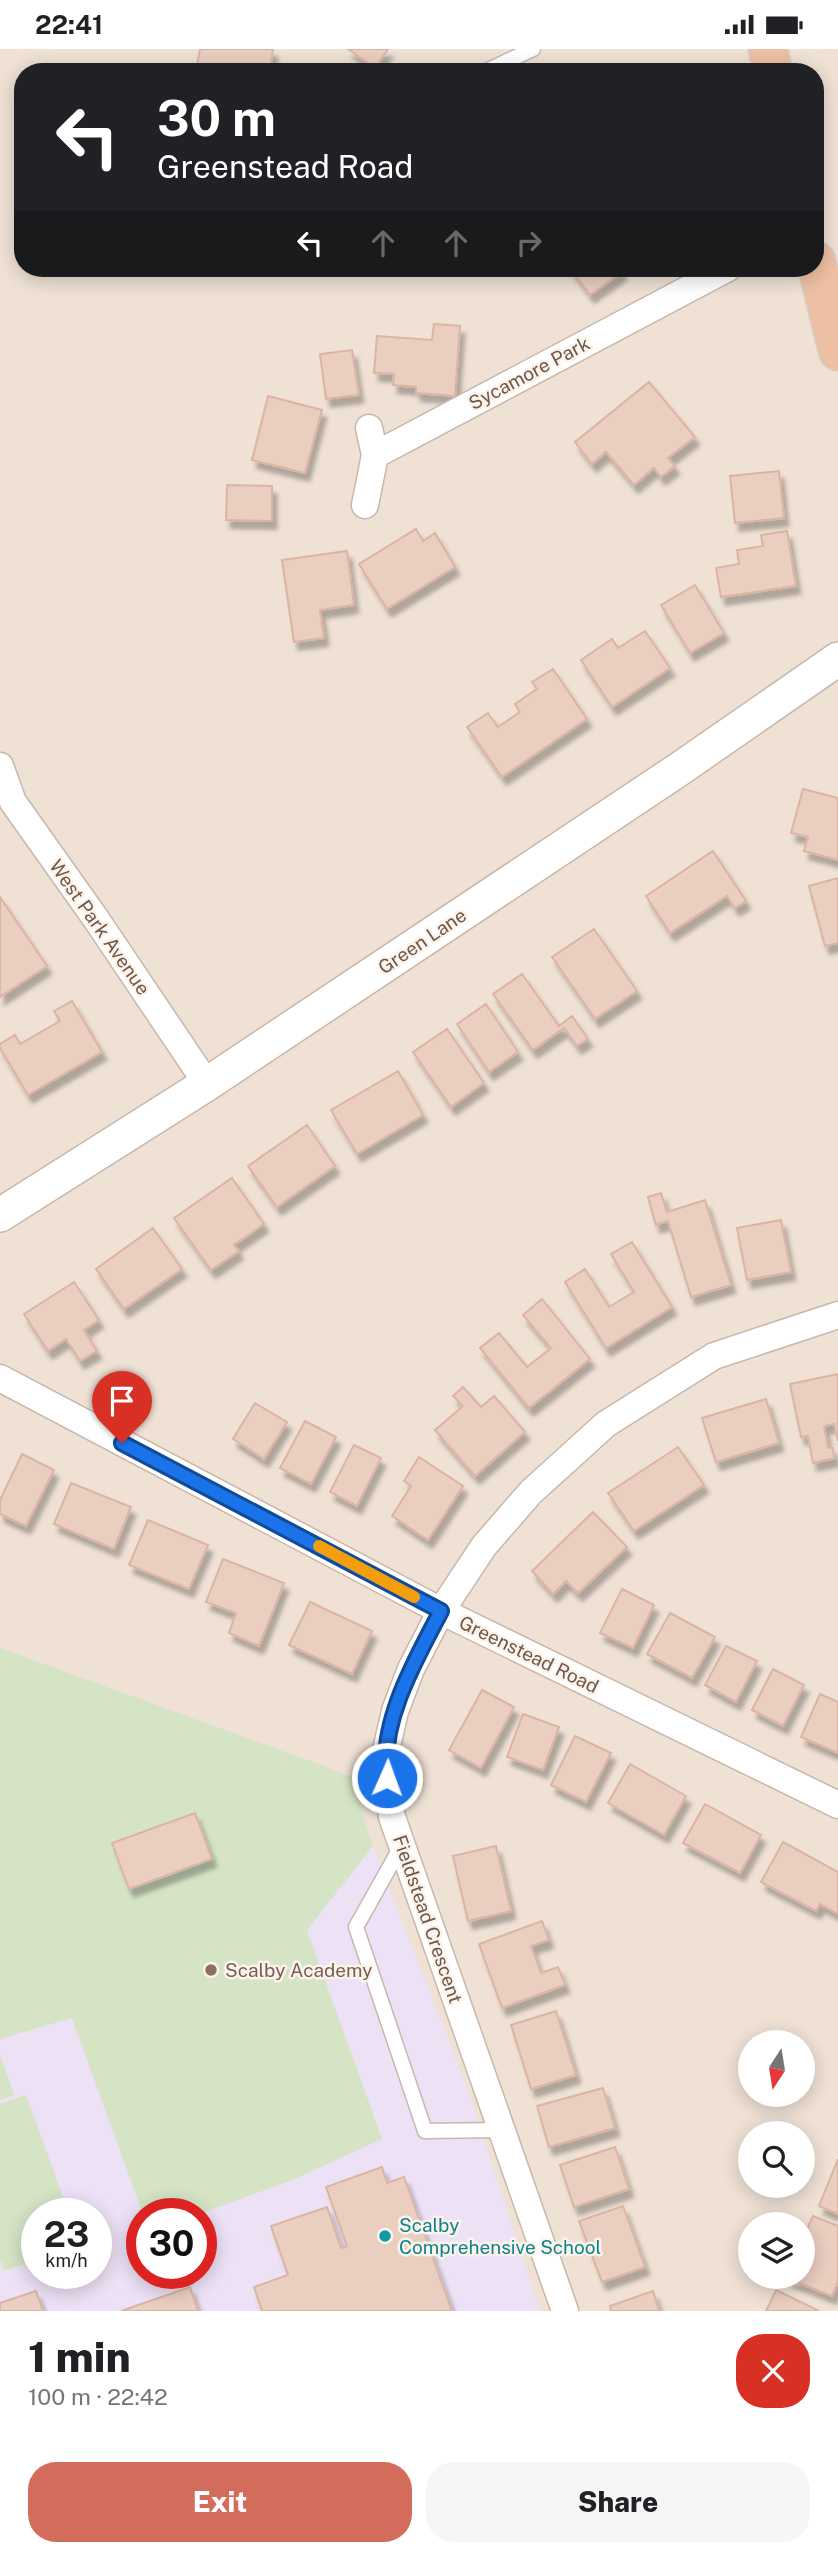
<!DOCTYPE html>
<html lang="en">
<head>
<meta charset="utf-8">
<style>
  :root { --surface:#fff; --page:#f6f6f6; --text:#202124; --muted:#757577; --accent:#d36c5a }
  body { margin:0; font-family:"Public Sans",sans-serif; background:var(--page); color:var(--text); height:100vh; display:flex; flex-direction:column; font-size:26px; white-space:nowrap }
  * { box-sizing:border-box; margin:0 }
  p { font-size:23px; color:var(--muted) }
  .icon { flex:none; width:38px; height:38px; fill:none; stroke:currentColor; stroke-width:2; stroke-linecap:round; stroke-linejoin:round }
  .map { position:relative; height:2262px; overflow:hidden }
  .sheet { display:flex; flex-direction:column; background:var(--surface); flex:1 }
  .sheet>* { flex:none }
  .hud { position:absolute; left:14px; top:14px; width:810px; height:214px; border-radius:28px; box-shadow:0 4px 18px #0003; background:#202124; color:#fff; overflow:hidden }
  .needle { width:46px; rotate:192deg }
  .tools { position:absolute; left:738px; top:1981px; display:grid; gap:14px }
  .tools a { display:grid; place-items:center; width:77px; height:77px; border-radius:50%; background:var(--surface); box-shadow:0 4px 18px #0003; font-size:35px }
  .speed { position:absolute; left:21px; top:2149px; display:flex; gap:14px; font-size:35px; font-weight:700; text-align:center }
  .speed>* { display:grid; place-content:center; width:91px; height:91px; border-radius:50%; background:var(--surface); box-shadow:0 4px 18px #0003; line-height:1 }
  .speed small { font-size:18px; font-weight:400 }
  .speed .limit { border:10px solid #d22; background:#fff; color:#111 }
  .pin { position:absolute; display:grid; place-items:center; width:60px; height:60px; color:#fff; margin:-72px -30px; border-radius:50% 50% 50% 0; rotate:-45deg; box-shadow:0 0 7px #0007 }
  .pin .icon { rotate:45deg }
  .me { position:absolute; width:77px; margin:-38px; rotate:2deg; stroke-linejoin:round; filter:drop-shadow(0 0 5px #0008) }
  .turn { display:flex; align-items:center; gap:24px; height:147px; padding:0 28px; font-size:32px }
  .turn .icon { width:91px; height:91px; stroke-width:2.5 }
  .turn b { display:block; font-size:49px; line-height:60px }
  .lanes { display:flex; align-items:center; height:66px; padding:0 28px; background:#0003; justify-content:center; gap:35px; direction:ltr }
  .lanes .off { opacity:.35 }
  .round { display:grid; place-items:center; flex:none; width:74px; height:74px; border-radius:28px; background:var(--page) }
  .summary { display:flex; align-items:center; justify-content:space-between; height:119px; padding:0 28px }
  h1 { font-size:42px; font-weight:800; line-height:52px }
  .primary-button { display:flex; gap:14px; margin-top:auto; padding:14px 28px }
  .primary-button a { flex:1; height:80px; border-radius:28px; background:var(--accent); color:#fff; font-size:28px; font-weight:800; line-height:80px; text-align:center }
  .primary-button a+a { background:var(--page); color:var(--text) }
  .status { display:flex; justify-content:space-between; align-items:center; height:49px; padding:0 35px; background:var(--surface); direction:ltr }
  .status svg { height:19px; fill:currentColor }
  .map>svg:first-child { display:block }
  .residential { fill:#efe1d4; fill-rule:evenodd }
  .education { fill:#ece1f5; fill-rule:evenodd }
  .green { fill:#d4e4c5 }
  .building { fill:#eacec0; stroke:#dbb4a3; stroke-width:2; filter:url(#shadow) }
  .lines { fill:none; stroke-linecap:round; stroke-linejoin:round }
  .service-casing { stroke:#c8b7ac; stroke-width:17 }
  .minor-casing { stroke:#c8b7ac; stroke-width:29 }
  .tertiary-casing { stroke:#c8b7ac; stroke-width:36 }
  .trunk-casing { stroke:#d4cdca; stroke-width:41 }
  .service { stroke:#fff; stroke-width:14 }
  .minor { stroke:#fff; stroke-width:26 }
  .tertiary { stroke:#fff; stroke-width:33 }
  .trunk { stroke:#edc0a4; stroke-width:38 }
  .route-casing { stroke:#114b97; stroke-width:18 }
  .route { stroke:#1a73e8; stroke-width:12 }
  .slow { stroke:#f59e0b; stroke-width:12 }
  .education-dot { fill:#8d6e63; stroke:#fcf4ea; stroke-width:2.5 }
  .culture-dot { fill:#0f9aa8; stroke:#fcf4ea; stroke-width:2.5 }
  .labels { text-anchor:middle; stroke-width:5; stroke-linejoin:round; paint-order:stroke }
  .street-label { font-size:19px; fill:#6e574d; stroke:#fcf4ea }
  .education-label { font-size:19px; fill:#785e54; stroke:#fcf4ea; text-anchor:start }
  .culture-label { font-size:19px; fill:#0d838f; stroke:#fcf4ea; text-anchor:start }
</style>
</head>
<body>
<div class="status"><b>22:41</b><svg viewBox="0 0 49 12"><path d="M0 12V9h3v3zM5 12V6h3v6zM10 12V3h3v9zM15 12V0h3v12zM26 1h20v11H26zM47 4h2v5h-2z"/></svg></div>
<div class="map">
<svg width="838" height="2262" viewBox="0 0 838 2262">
  <defs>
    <filter id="shadow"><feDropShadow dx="4.5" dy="8" stdDeviation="2" flood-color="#0004"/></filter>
  </defs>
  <rect width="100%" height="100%" fill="#f9efe5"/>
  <path class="residential" d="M0 0H838V2262H0ZM23 23H816V219H23ZM751 1993H803V2046H751ZM751 2084H803V2137H751ZM37 2165H96V2224H37ZM142 2165H201V2224H142ZM751 2175H803V2228H751Z"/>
  <path class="education" d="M0 1599 362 1731 360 1747 365 1777 466 2036 540 2262H0ZM37 2165H96V2224H37ZM142 2165H201V2224H142Z"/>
  <path class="green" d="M0 1599 362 1731C359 1755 364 1775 373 1797L307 1881 382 2090 290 2132 199 2165H143L72 1969 0 1990Z
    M0 2006 14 2046 0 2051Z
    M26 2046 69 2165H37V2211L4 2222 0 2210V2055Z"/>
  <path class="building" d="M200 0H273L270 23H196Z
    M348 0H388L375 19Z
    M570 219H620L622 223 590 246Z
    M434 275 460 277 455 347 416 344V338L393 336 394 325 374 324 377 287 432 291Z
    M352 301 359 346 326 350 320 305Z
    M649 333 695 388 668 409 675 417 661 428 654 419 634 436 606 403 592 415 575 393Z
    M268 347 322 361 305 424 252 411Z
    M779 422 784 469 735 474 730 427Z
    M227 436 272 437V472L226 471Z
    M416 480 423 492 435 484 455 518 387 560 359 515Z
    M787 482 796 537 721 548 716 519 739 515 737 501 763 497 761 486Z
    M347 502 354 556 320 561 324 589 294 593 282 511Z
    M695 536 724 584 690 604 661 556Z
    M645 582 670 619 612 658 581 611 612 590 618 599Z
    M553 620 587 670 502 728 467 678 488 664 498 678 520 663 515 655 537 640 532 633Z
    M803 740 838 749V811L804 802 808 788 791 784Z
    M713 802 746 852 735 859 727 847 670 884 646 847Z
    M838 829V894L825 897 809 837Z
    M0 848 47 917 0 948Z
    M594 880 637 942 595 970 552 908Z
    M522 925 559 977 572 967 588 990 577 997 564 979 533 1001 493 945Z
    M72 952 102 1003 28 1046 0 999V995L15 986 20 995 60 972 54 962Z
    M486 955 518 1003 489 1023 457 975Z
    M447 980 484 1034 451 1058 413 1003Z
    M398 1022 423 1066 357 1105 331 1061Z
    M307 1076 335 1117 277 1158 248 1117Z
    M232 1129 264 1175 234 1196 239 1202 211 1221 174 1169Z
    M661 1144 667 1163 705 1151 731 1236 691 1248 668 1172 656 1176 648 1148Z
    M781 1171 791 1223 747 1231 737 1179Z
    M153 1179 182 1220 124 1260 96 1220Z
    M632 1193 672 1258 606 1299 565 1233 585 1220 609 1258 634 1243 611 1205Z
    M74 1233 99 1271 84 1281 97 1302 80 1312 66 1290 48 1302 24 1265Z
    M542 1250 590 1310 529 1359 480 1299 499 1284 527 1318 551 1299 523 1266Z
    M838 1325V1392L834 1375 824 1377 828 1399 832 1398 835 1409 813 1414 808 1387 801 1388 790 1335Z
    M463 1338 481 1358 494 1347 525 1383 475 1427 435 1381 463 1357 453 1347Z
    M766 1350 779 1394 716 1413 702 1369Z
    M255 1354 287 1373 264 1410 233 1390Z
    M305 1372 336 1388 311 1435 280 1419Z
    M354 1396 381 1409 357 1457 330 1443Z
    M678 1398 704 1436 634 1482 608 1444Z
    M22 1405 54 1421 26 1477 0 1465V1451Z
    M419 1408 463 1437 428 1491 392 1467 411 1437 404 1432Z
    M71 1434 131 1458 114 1500 54 1475Z
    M593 1463 627 1498 578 1544 566 1532 553 1545 532 1522Z
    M148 1471 208 1496 189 1540 129 1516Z
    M223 1510 284 1534 259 1597 229 1584 236 1564 206 1553Z
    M622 1540 654 1556 633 1599 600 1584Z
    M310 1553 372 1582 352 1625 289 1596Z
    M670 1564 715 1588 692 1629 647 1605Z
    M726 1597 757 1612 736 1653 705 1636Z
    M773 1620 804 1636 783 1677 752 1661Z
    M482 1641 514 1658 481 1719 449 1701Z
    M820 1645 838 1653V1704L801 1688Z
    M523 1665 559 1678 543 1721 507 1708Z
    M575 1687 611 1704 586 1753 551 1736Z
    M630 1715 686 1747 664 1786 608 1754Z
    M705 1755 761 1786 740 1824 683 1794Z
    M195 1764 212 1810 129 1840 112 1794Z
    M783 1793 838 1823V1865L820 1855 816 1862 761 1833Z
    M496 1797 511 1862 468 1872 453 1807Z
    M542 1872 549 1891 531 1897 541 1924 558 1918 565 1936 502 1959 479 1895Z
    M556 1962 576 2026 531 2040 511 1976Z
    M603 2039 615 2079 549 2098 537 2057Z
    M615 2098 629 2140 574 2158 560 2116Z
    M838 2110V2165L819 2157Z
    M382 2118 387 2134 404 2128 452 2262H262L254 2238 288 2226 271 2177 327 2158 341 2199 347 2197 326 2138Z
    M623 2157 645 2218 602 2233 579 2172Z
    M813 2167 838 2177V2233L832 2247 786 2229 803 2228V2189Z
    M190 2238 198 2262H121Z
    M776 2241 819 2262H766Z
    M36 2242 43 2262H0V2254Z
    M653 2242 659 2262H611L610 2257Z"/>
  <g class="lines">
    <g class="service-casing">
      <path id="service" d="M484 23 533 0
        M402 1796 356 1878 425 2082 502 2081"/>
    </g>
    <g class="minor-casing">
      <path id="minor" d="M369 379 375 406
        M365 456 375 406 728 219
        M0 717 13 753 96 870 207 1035
        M0 1329 441 1562 838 1756
        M565 2262 392 1768 384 1710 395 1662 411 1620 441 1562 484 1497 531 1443 606 1375 714 1307 838 1266"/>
    </g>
    <g class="tertiary-casing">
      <path id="tertiary" d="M0 1166 207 1035 678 721 838 610"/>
    </g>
    <g class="trunk-casing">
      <path id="trunk" d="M768 0 773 23
        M816 212 838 302"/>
    </g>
    <use href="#service" class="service"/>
    <use href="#minor" class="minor"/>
    <use href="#tertiary" class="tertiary"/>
    <use href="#trunk" class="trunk"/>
  </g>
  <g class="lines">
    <g class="route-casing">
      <path id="route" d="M122 1394 441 1562C416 1610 379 1673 387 1729"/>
    </g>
    <use href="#route" class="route"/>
    <path class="slow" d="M319 1497 414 1548"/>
  </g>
  <circle class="education-dot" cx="211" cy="1921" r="7"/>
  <circle class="culture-dot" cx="385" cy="2187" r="7"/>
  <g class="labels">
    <g class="street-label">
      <text transform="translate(529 324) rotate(-28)" y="7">Sycamore Park</text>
      <text transform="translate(100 878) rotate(55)" y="7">West Park Avenue</text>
      <text transform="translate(422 892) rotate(-34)" y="7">Green Lane</text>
      <text transform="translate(529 1605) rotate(26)" y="7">Greenstead Road</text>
      <text transform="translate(428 1870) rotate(71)" y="7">Fieldstead Crescent</text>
    </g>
    <g class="education-label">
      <text x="225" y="1928">Scalby Academy</text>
    </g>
    <g class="culture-label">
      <text x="399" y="2183">Scalby<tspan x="399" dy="22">Comprehensive School</tspan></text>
    </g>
  </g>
</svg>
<div class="tools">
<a><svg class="needle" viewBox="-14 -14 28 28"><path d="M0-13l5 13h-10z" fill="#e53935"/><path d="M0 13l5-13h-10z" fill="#757577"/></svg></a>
<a><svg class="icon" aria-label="search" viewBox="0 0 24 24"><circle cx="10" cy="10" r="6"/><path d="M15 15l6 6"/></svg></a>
<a><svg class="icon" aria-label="layers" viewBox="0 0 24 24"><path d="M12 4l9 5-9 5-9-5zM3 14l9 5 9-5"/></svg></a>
</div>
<div class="speed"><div>23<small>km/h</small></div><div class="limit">30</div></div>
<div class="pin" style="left:122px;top:1394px;background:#d93025"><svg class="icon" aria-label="arrive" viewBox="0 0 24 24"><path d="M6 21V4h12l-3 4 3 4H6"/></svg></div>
<svg class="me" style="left:387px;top:1729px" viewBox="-20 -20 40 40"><circle r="17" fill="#1a73e8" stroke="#fff" stroke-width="3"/><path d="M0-11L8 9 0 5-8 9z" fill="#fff"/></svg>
<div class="hud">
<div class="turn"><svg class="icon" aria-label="left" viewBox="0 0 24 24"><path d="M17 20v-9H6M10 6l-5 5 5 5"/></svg><div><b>30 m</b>Greenstead Road</div></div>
<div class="lanes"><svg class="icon" aria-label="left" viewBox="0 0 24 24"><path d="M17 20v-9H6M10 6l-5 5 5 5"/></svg><svg class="icon off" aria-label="ahead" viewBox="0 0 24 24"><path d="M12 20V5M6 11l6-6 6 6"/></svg><svg class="icon off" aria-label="ahead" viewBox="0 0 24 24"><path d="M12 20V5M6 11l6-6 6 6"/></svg><svg class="icon off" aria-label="right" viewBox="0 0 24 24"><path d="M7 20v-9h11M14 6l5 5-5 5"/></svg></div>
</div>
</div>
<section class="sheet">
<div class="summary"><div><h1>1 min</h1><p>100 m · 22:42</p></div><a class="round" style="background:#d93025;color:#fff"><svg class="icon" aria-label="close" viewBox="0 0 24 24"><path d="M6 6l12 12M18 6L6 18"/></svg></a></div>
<div class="primary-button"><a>Exit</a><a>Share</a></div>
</section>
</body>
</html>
